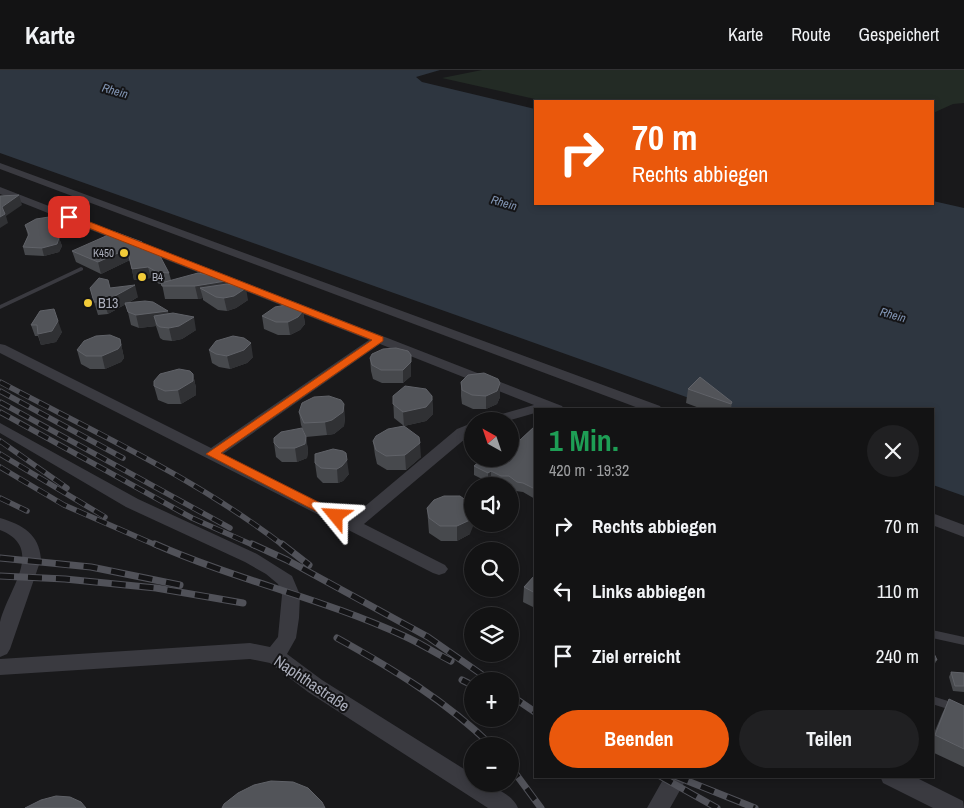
<!DOCTYPE html>
<html lang="de">
<head>
<meta charset="utf-8">
<style>
  :root { --surface:#131314; --page:#202022; --text:#f1f3f6; --muted:#9d9ea0; --line:#323234; --accent:#ea580c }
  body { margin:0; font-family:"Archivo Narrow",sans-serif; background:var(--page); color:var(--text); height:100vh; display:flex; flex-direction:column; font-size:19px; white-space:nowrap }
  * { box-sizing:border-box; margin:0 }
  p { font-size:16px; color:var(--muted) }
  .icon { flex:none; width:28px; height:28px; fill:none; stroke:currentColor; stroke-width:2; stroke-linecap:round; stroke-linejoin:round }
  .map { position:relative; flex:1; overflow:hidden }
  .details { position:absolute; left:534px; top:338px; width:400px; height:370px; display:flex; flex-direction:column; background:var(--surface); border-radius:0px; box-shadow:0 2px 8px #0003,0 0 0 1px var(--line) }
  .details>* { flex:none }
  .hud { position:absolute; left:534px; top:30px; width:400px; height:105px; border-radius:0px; box-shadow:0 2px 8px #0003,0 0 0 1px var(--line); background:#ea580c; color:#fff; overflow:hidden }
  .needle { width:32px; rotate:320deg }
  .tools { position:absolute; left:464px; top:342px; display:grid; gap:10px }
  .tools a { display:grid; place-items:center; width:55px; height:55px; border-radius:50%; background:var(--surface); box-shadow:0 2px 8px #0003,0 0 0 1px var(--line); font-size:25px }
  .pin { position:absolute; display:grid; place-items:center; width:42px; height:42px; color:#fff; margin:-21px; border-radius:10px; box-shadow:0 2px 8px #0006 }
  .me { position:absolute; width:55px; margin:-28px; rotate:297deg; stroke-linejoin:round; filter:drop-shadow(0 0 4px #0008) }
  .turn { display:flex; align-items:center; gap:18px; height:105px; padding:0 15px; font-size:22px }
  .turn .icon { width:65px; height:65px; stroke-width:2.5 }
  .turn b { display:block; font-size:35px; line-height:42px }
  .round { display:grid; place-items:center; flex:none; width:52px; height:52px; border-radius:26px; background:var(--page) }
  .summary { display:flex; align-items:center; justify-content:space-between; height:85px; padding:0 15px }
  h1 { font-size:30px; font-weight:700; line-height:38px; color:#1e9e55 }
  .cta { display:flex; gap:10px; margin-top:auto; padding:10px 15px }
  .cta a { flex:1; height:58px; border-radius:30px; background:var(--accent); color:#fff; font-size:20px; font-weight:700; line-height:58px; text-align:center }
  .cta a+a { background:var(--page); color:var(--text) }
  ul { padding:0; list-style:none }
  li { display:flex; align-items:center; gap:15px; height:65px; padding:0 15px }
  li div { flex:1 }
  li b { display:block; font-size:19px }
  li em { font-style:normal }
  header { display:flex; align-items:center; gap:30px; box-sizing:border-box; height:70px; padding:0 25px; background:var(--surface); border-bottom:1px solid var(--line) }
  header strong { font-size:24px }
  nav { display:flex; gap:28px; margin-inline-start:auto; font-size:18px }
  .map>svg:first-child { display:block }
  .green { fill:#232b25 }
  .water { fill:#2e3640 }
  .lines { fill:none; stroke-linecap:round; stroke-linejoin:round }
  .service { fill:#3a3a40; fill-rule:evenodd }
  .minor { fill:#3a3a40; fill-rule:evenodd }
  .rail-far1-casing { stroke:#515259; stroke-width:5.5 }
  .rail-casing { stroke:#515259; stroke-width:7 }
  .rail-far1 { stroke:#141416; stroke-width:4; stroke-dasharray:11; stroke-linecap:butt }
  .rail { stroke:#141416; stroke-width:5; stroke-dasharray:14; stroke-linecap:butt }
  .wall { fill:#47494d }
  .shaded-wall { fill:#303134 }
  .building { fill:#525459; stroke:#606268 }
  .route { fill:#ea580c; stroke:#983908 }
  .poi-dot { fill:#f3cc39; stroke:#141416; stroke-width:2 }
  .labels { text-anchor:middle; stroke-width:4; stroke-linejoin:round; paint-order:stroke }
  .far-poi-label { font-size:11px; fill:#abaebb; stroke:#141416; text-anchor:end }
  .far-water-label { font-size:12px; font-style:italic; fill:#8397b6; stroke:#141416 }
  .poi-label { font-size:14px; fill:#abaebb; stroke:#141416; text-anchor:start }
  .near-street-label { font-size:16px; fill:#abaebb; stroke:#141416 }
</style>
</head>
<body>
<header>
<strong>Karte</strong>
<nav><a>Karte</a><a>Route</a><a>Gespeichert</a></nav>
</header>
<div class="map">
<svg width="964" height="738" viewBox="0 0 964 738">
  <rect width="100%" height="100%" fill="#19191b"/>
  <path class="green" d="M482 0H964V33L953 34 933 43 932 31H544L442 8Z"/>
  <path class="water" d="M0 0H440L416 7 422 12 535 39V134H932L933 131 964 138V426L933 415 932 339H720L0 83Z"/>
  <g class="lines">
    <path class="service" d="M81 197 83 198V200L0 239V235Z
      M932 560 964 567V575L932 568Z
      M932 626 964 636V644L932 634Z"/>
    <path class="minor" d="M0 93 660 336 662 339H641L0 99Z
      M0 117 562 336 564 339H535V343L507 351H485L487 348 534 335 380 274 223 384 351 448 457 359 472 353V363L364 454 445 495 448 499 445 503 439 505 433 503 0 283V274L5 275 211 378 369 270 0 124Z
      M0 353 138 429 257 484 292 506 300 525 299 548 296 568 287 584 322 610 472 704V714C489 714 511 722 518 738H488L308 622 270 593 250 589 0 605V589L250 573 270 577 278 567 282 525 278 514 266 504 245 492 126 437 0 363Z
      M932 443 964 455V467L932 455Z
      M0 448C23 455 39 464 41 489L10 579 7 584 0 587C0 576 0 562 0 552 8 519 46 478 0 460Z
      M665 706H688L670 738H647Z
      M880 706H913L963 731 964 738H933L883 713Z"/>
    <g class="rail-far1-casing">
      <path id="rail-far1" d="M0 312C96 363 197 409 284 476
        M0 321 123 388
        M0 332 230 458
        M0 342 192 448 255 476
        M0 371 67 418
        M0 384 105 447
        M0 397 64 435 158 476
        M0 428 27 441"/>
    </g>
    <g class="rail-casing">
      <path id="rail" d="M155 474C236 510 324 529 404 566 420 573 435 583 451 591
        M252 474 287 490 428 567 491 611
        M282 474 309 495
        M0 488 91 497 180 515
        M0 506 65 509 156 518 243 533
        M337 568C393 599 446 631 492 676
        M462 610 472 615
        M510 625 535 642
        M510 696 541 738
        M660 706 717 738
        M675 706 755 738"/>
    </g>
    <use href="#rail-far1" class="rail-far1"/>
    <use href="#rail" class="rail"/>
  </g>
  <path class="wall" d="M25 155 63 157 59 168 62 176 59 182 44 186 25 185 23 177 28 166Z
    M143 176 169 203 171 210 233 215 248 230 236 238 227 241 218 240 203 230V228L198 229H165L162 214H159L151 208 134 210 130 190 101 204 76 192 72 181Z
    M90 218 138 227 128 233 168 244 196 260 182 269 172 271 163 270 160 268 156 256 139 258 131 255 126 234 108 244 98 245Z
    M40 241 62 262 56 272 41 275 38 266H35L31 255Z
    M303 241 305 254 300 260 290 265H278L264 259 262 246Z
    M120 269 124 288 121 292 105 299H90L81 294 77 280Z
    M209 280 253 287 247 293 230 299 219 297 212 293Z
    M411 285V306L403 313H382L373 309 371 301 370 288Z
    M193 304 196 318V325L181 334H168L158 330 154 316Z
    M461 312 500 327 497 334 486 339H473L462 334 461 326Z
    M688 319 732 332 731 339H702L686 333Z
    M393 326H432L433 344 426 351 404 356 394 348Z
    M299 342 345 347 344 356 334 364 327 365 306 367 301 355Z
    M535 356V429L523 422 516 421 509 415H501L491 410 488 412 474 405V396L520 370Z
    M306 367 308 381 307 388 297 392H282L276 387 274 373Z
    M373 371 421 387 406 400H387L377 394 375 385Z
    M315 384 349 404 343 411 338 413H323L317 407 315 393Z
    M427 438 470 464 457 471H441L429 463Z
    M535 505V538L523 532 524 517Z
    M932 579 937 590 934 595H932Z
    M951 602 964 603V622L953 621 949 607Z
    M949 629 964 636V697L932 682V668L942 644Z"/>
  <path class="shaded-wall" d="M19 125 22 135 6 146 8 153 0 158V147L2 137Z
    M61 149 63 157 58 170 56 162Z
    M59 168 62 176 59 182 44 186 42 178Z
    M127 179 130 190 101 204 98 192Z
    M148 197 151 208 134 210 132 199Z
    M232 210 234 223 200 218 203 228 198 229 195 216Z
    M135 215 138 227 108 244 104 232Z
    M246 218 248 230 236 238 227 241 224 228Z
    M168 241 171 254 157 256 154 246 156 256 139 258 136 245Z
    M303 241 305 254 300 260 290 265 288 252Z
    M194 247 196 260 182 269 172 271 169 258Z
    M58 251 62 262 56 272 41 275 38 264Z
    M120 269 124 288 121 292 105 299 102 286Z
    M251 273 253 287 247 293 230 299 227 286Z
    M411 285V306L403 313V300Z
    M193 304 196 318V325L181 334 178 320Z
    M500 313V327L497 334 486 339V326Z
    M432 326 433 344 426 351 404 356 403 342Z
    M344 334 345 347 344 356 334 364 327 365 325 352Z
    M306 367 308 381 307 388 297 392 295 378Z
    M420 373 421 387 406 400 405 385Z
    M347 390 349 404 343 411 338 413 337 399Z
    M491 401V410L488 412V403Z
    M472 442V454H474L470 464 457 471V456Z"/>
  <path class="building" d="M19 125 2 137 5 144 0 147V126Z
    M49 147 61 149 56 162 59 168 57 174 42 178 23 177 29 164 25 155 36 149Z
    M115 162 142 172 139 173 160 186 169 203 157 202 148 197 132 199 127 179 98 192 72 181Z
    M198 203 232 210 195 216H162L161 213Z
    M99 208 108 210 110 218 135 215 104 232H94L90 218Z
    M227 214 246 218 234 226 224 228 216 227 200 218Z
    M145 231 153 232 168 241 136 245 128 242 125 233Z
    M286 235 296 237 303 241 298 247 288 252H276L262 246 275 237Z
    M54 239 58 251 52 261 38 264 37 255H31L40 241Z
    M173 243 194 247 179 256 169 258 160 257 157 255 154 246Z
    M110 265 120 269 121 275 118 279 102 286H86L77 280 84 271 96 266Z
    M233 266 244 268 251 273 244 280 227 286 216 284 209 280 216 271Z
    M396 278 408 281 411 285V292L403 300H381L372 295 370 288 372 284 383 279Z
    M179 299 190 301 193 304V311L178 320 165 321 154 316V311L160 304Z
    M484 303 498 309 500 313 497 321 486 326 472 325 462 320 461 312 468 305Z
    M700 307 732 332 731 334 688 319Z
    M405 316 426 319 432 326V330L426 337 403 342 393 334V326Z
    M329 326 341 330 344 334 343 342 332 350 325 352 304 353 299 342 302 333 314 327Z
    M404 356 419 367 420 373 405 385 386 386 376 380 373 371 376 366 388 359Z
    M535 356V419L523 413 517 412 509 406H501L491 401 488 403 474 396 482 389H510V366L520 370Z
    M302 358 306 367 305 374 295 378H279L274 373V368L281 362Z
    M333 379 343 381 346 383 347 390 342 396 337 399 321 398 315 393V384Z
    M444 426H460L471 434 472 436V442L470 450 457 456H440L429 448 427 438 434 430Z
    M535 505V523L524 517Z
    M932 579 937 590H932Z
    M951 602 964 603V616H955Z
    M949 629 964 636V679L935 665Z
    M271 711 293 712 308 718 322 732 325 738H222L224 734 238 723 254 715Z
    M56 726 70 727 81 732 86 738H25L41 730Z"/>
  <path class="route" d="M66 145H72L383 267V271L221 383 340 443 342 446 340 449H331L206 384 372 270 66 149Z"/>
  <g class="poi-dot">
    <circle cx="124" cy="183" r="5"/>
    <circle cx="142" cy="207" r="5"/>
    <circle cx="88" cy="233" r="5"/>
  </g>
  <g class="labels">
    <g class="far-poi-label">
      <text x="114" y="187">K450</text>
      <text x="152" y="211" text-anchor="start">B4</text>
    </g>
    <g class="far-water-label">
      <text transform="translate(115 21) rotate(16)" y="4">Rhein</text>
      <text transform="translate(504 133) rotate(16)" y="4">Rhein</text>
      <text transform="translate(893 245) rotate(16)" y="4">Rhein</text>
    </g>
    <g class="poi-label">
      <text x="98" y="238">B13</text>
    </g>
    <g class="near-street-label">
      <text transform="translate(312 613) rotate(34)" y="6">Naphthastraße</text>
    </g>
  </g>
</svg>
<div class="tools">
<a><svg class="needle" viewBox="-14 -14 28 28"><path d="M0-13l5 13h-10z" fill="#e53935"/><path d="M0 13l5-13h-10z" fill="#9d9ea0"/></svg></a>
<a><svg class="icon" aria-label="sound" viewBox="0 0 24 24"><path d="M4 9h4l5-4v14l-5-4H4zM17 9q2 3 0 6"/></svg></a>
<a><svg class="icon" aria-label="search" viewBox="0 0 24 24"><circle cx="10" cy="10" r="6"/><path d="M15 15l6 6"/></svg></a>
<a><svg class="icon" aria-label="layers" viewBox="0 0 24 24"><path d="M12 4l9 5-9 5-9-5zM3 14l9 5 9-5"/></svg></a>
<a>+</a>
<a>−</a>
</div>
<div class="pin" style="left:69px;top:147px;background:#d93025"><svg class="icon" aria-label="arrive" viewBox="0 0 24 24"><path d="M6 21V4h12l-3 4 3 4H6"/></svg></div>
<svg class="me" style="left:336px;top:446px" viewBox="-20 -20 40 40"><path d="M0-17L14 15 0 8-14 15z" fill="#ea580c" stroke="#fff" stroke-width="4"/></svg>
<div class="hud">
<div class="turn"><svg class="icon" aria-label="right" viewBox="0 0 24 24"><path d="M7 20v-9h11M14 6l5 5-5 5"/></svg><div><b>70 m</b>Rechts abbiegen</div></div>
</div>
<section class="details">
<div class="summary"><div><h1>1 Min.</h1><p>420 m · 19:32</p></div><a class="round"><svg class="icon" aria-label="close" viewBox="0 0 24 24"><path d="M6 6l12 12M18 6L6 18"/></svg></a></div>
<ul>
<li><svg class="icon" aria-label="right" viewBox="0 0 24 24"><path d="M7 20v-9h11M14 6l5 5-5 5"/></svg><div><b>Rechts abbiegen</b></div><em>70 m</em></li>
<li><svg class="icon" aria-label="left" viewBox="0 0 24 24"><path d="M17 20v-9H6M10 6l-5 5 5 5"/></svg><div><b>Links abbiegen</b></div><em>110 m</em></li>
<li><svg class="icon" aria-label="arrive" viewBox="0 0 24 24"><path d="M6 21V4h12l-3 4 3 4H6"/></svg><div><b>Ziel erreicht</b></div><em>240 m</em></li>
</ul>
<div class="cta"><a>Beenden</a><a>Teilen</a></div>
</section>
</div>
</body>
</html>
